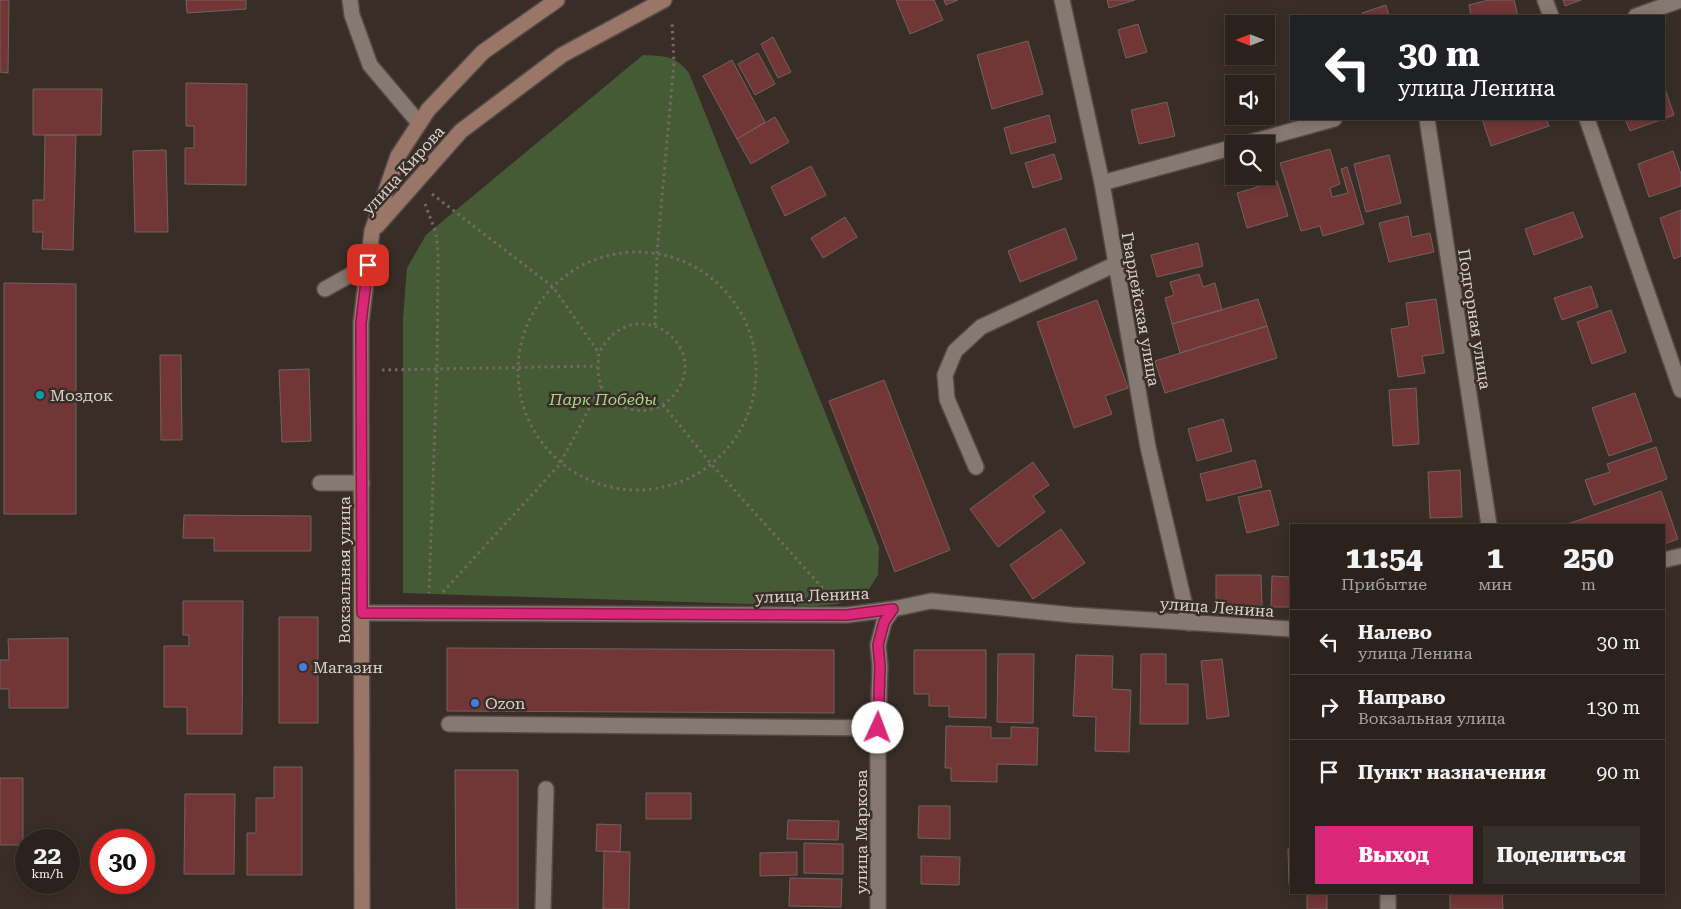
<!DOCTYPE html>
<html lang="ru">
<head>
<meta charset="utf-8">
<style>
  :root { --surface:#2b221d; --page:#372f2a; --text:#f1f3f6; --muted:#a6a4a4; --line:#473f3b; --accent:#db2777 }
  body { margin:0; font-family:"Roboto Serif",serif; background:var(--page); color:var(--text); height:100vh; display:flex; flex-direction:column; font-size:19px; white-space:nowrap }
  * { box-sizing:border-box; margin:0 }
  p { font-size:16px; color:var(--muted) }
  .icon { flex:none; width:28px; height:28px; fill:none; stroke:currentColor; stroke-width:2; stroke-linecap:round; stroke-linejoin:round }
  .map { position:relative; flex:1; overflow:hidden }
  .panel { position:absolute; left:1290px; top:524px; width:375px; height:370px; display:flex; flex-direction:column; background:var(--surface); border-radius:0px; box-shadow:0 2px 12px #0003,0 0 0 1px var(--line) }
  .panel>* { flex:none }
  .banner { position:absolute; left:1290px; top:15px; width:375px; height:105px; border-radius:0px; box-shadow:0 2px 12px #0003,0 0 0 1px var(--line); background:#202124; color:#fff; overflow:hidden }
  .needle { width:32px; rotate:270deg }
  .fabs { position:absolute; left:1225px; top:15px; display:grid; gap:10px }
  .fabs a { display:grid; place-items:center; width:50px; height:50px; border-radius:0px; background:var(--surface); box-shadow:0 2px 12px #0003,0 0 0 1px var(--line); font-size:25px }
  .speed { position:absolute; left:15px; top:829px; display:flex; gap:10px; font-size:25px; font-weight:700; text-align:center }
  .speed>* { display:grid; place-content:center; width:65px; height:65px; border-radius:50%; background:var(--surface); box-shadow:0 2px 12px #0003,0 0 0 1px var(--line); line-height:1 }
  .speed small { font-size:12px; font-weight:400 }
  .speed .limit { border:8px solid #d22; background:#fff; color:#111 }
  .pin { position:absolute; display:grid; place-items:center; width:42px; height:42px; color:#fff; margin:-21px; border-radius:10px; box-shadow:0 2px 8px #0006 }
  .me { position:absolute; width:55px; margin:-28px; rotate:2deg; stroke-linejoin:round; filter:drop-shadow(0 0 4px #0008) }
  .turn { display:flex; align-items:center; gap:18px; height:105px; padding:0 25px; font-size:22px }
  .turn .icon { width:65px; height:65px; stroke-width:2.5 }
  .turn b { display:block; font-size:35px; line-height:42px }
  .eta { display:flex; justify-content:space-evenly; align-items:center; height:85px; text-align:center }
  .eta b { font-size:30px; font-weight:800; line-height:35px }
  .primary-button { display:flex; gap:10px; margin-top:auto; padding:10px 25px }
  .primary-button a { flex:1; height:58px; border-radius:0px; background:var(--accent); color:#fff; font-size:20px; font-weight:800; line-height:58px; text-align:center }
  .primary-button a+a { background:var(--page); color:var(--text) }
  ul { padding:0; list-style:none }
  li { display:flex; align-items:center; gap:15px; height:65px; padding:0 25px; border-top:1px solid var(--line) }
  li div { flex:1 }
  li b { display:block; font-size:19px }
  li em { font-style:normal }
  .map>svg:first-child { display:block }
  .green { fill:#455b36 }
  .building { fill:#733637; stroke:#716261 }
  .lines { fill:none; stroke-linecap:round; stroke-linejoin:round }
  .lane-casing { stroke:#544a45; stroke-width:18 }
  .street-casing { stroke:#544a45; stroke-width:18 }
  .secondary-casing { stroke:#544a45; stroke-width:18 }
  .path { stroke:#736963; stroke-width:3; stroke-dasharray:2.5 4; stroke-linecap:butt }
  .lane { stroke:#867971; stroke-width:15 }
  .street { stroke:#867971; stroke-width:15 }
  .secondary { stroke:#9a7669; stroke-width:15 }
  .route-casing { stroke:#8e194d; stroke-width:12 }
  .route { stroke:#db2777; stroke-width:9 }
  .culture-dot { fill:#0f9aa8; stroke:#392e27; stroke-width:2 }
  .shop-dot { fill:#3f7fe0; stroke:#392e27; stroke-width:2 }
  .labels { text-anchor:middle; stroke-width:5; stroke-linejoin:round; paint-order:stroke }
  .street-label { font-size:16px; fill:#d8d1cc; stroke:#392e27 }
  .poi-label { font-size:16px; fill:#d8d1cc; stroke:#392e27; text-anchor:start }
  .park-label { font-size:16px; font-style:italic; fill:#a7d687; stroke:#392e27 }
</style>
</head>
<body>
<div class="map">
<svg width="1681" height="909" viewBox="0 0 1681 909">
  <rect width="100%" height="100%" fill="#392e27"/>
  <path class="green" d="M643 55C664 56 675 55 689 73L879 547 878 575 867 592 838 604 812 606 403 593V318L407 268 426 235Z"/>
  <path class="building" d="M0 0H9L8 73 0 72Z
    M186 0H246V9L187 13Z
    M896 0H934L943 20 910 34Z
    M944 0H958L946 5Z
    M1107 0H1135L1109 8Z
    M1489 0H1514L1518 16H1471L1469 5Z
    M1563 0H1581L1565 6Z
    M1386 5 1389 16H1363L1362 13Z
    M1138 24 1147 52 1126 58 1118 30Z
    M773 37 791 72 778 78 761 44Z
    M1028 41 1043 94 992 109 977 55Z
    M758 53 775 84 755 95 738 64Z
    M732 60 765 122 737 139 703 76Z
    M186 83 247 84 246 185 185 184V148H194V126H186Z
    M1664 86 1674 115 1630 131 1625 119H1664Z
    M33 89H102L101 135H33Z
    M1167 102 1175 136 1139 144 1131 110Z
    M1049 115 1056 142 1011 154 1004 128Z
    M775 117 789 142 751 164 737 139Z
    M1482 119H1546L1549 126 1491 146Z
    M45 135H76L73 250 42 249 43 232H33V200H44Z
    M1330 149 1340 184 1330 188 1332 197 1348 193 1341 169 1347 167 1364 224 1323 236 1320 226 1301 231 1280 163Z
    M166 150 168 232H135L133 151Z
    M1673 151 1681 174V186L1649 197 1638 164Z
    M1054 154 1062 179 1033 188 1025 163Z
    M1389 155 1401 203 1366 212 1354 164Z
    M811 166 826 195 785 216 771 187Z
    M1277 181 1288 216 1247 228 1237 193Z
    M1681 210V256L1674 259 1660 218Z
    M1573 212 1583 237 1534 255 1525 229Z
    M1408 216 1412 237 1430 233 1434 252 1389 262 1379 223Z
    M845 217 857 237 823 258 811 238Z
    M1065 228 1077 259 1020 282 1008 251Z
    M1198 243 1203 266 1157 277 1151 255Z
    M1199 274 1203 287 1215 283 1222 310 1172 324 1165 298 1174 295 1170 282Z
    M4 283 76 284V514H4Z
    M1591 286 1598 307 1562 320 1554 298Z
    M1258 299 1267 326 1180 353 1172 324Z
    M1436 299 1444 353 1422 356 1425 373 1398 377 1391 329 1409 326 1406 303Z
    M1097 300 1128 388 1105 396 1112 414 1074 428 1037 322Z
    M1611 310 1626 352 1592 364 1577 322Z
    M1267 326 1277 358 1165 393 1155 361Z
    M160 355H181L182 440H161Z
    M309 369 311 441 282 442 279 370Z
    M884 380 950 550 895 572 829 401Z
    M1416 388 1419 444 1393 446 1389 390Z
    M1635 393 1652 441 1609 456 1592 408Z
    M1223 419 1232 451 1197 461 1188 429Z
    M1656 447 1667 479 1594 505 1585 480 1610 472 1607 464Z
    M1255 460 1262 487 1207 501 1200 474Z
    M1033 462 1049 485 1033 496 1045 512 998 547 970 509Z
    M1460 470 1462 517 1430 518 1428 472Z
    M1270 490 1279 525 1247 533 1238 497Z
    M1661 491 1678 539 1664 544V525H1565Z
    M184 515 311 516V551H214V538H183Z
    M1061 529 1085 563 1033 599 1010 565Z
    M1216 575H1261L1262 606H1216Z
    M1272 576 1291 577V607H1271Z
    M183 601H243L242 734H187V707H164V646H189V635H183Z
    M279 617H318V723H279Z
    M68 638V708H9V689H0V660H9L8 639Z
    M447 648 834 650V713L447 711Z
    M914 650H986V718L949 717V706H929V694H914Z
    M998 654H1034L1033 723 997 722Z
    M1141 654H1166V684H1188V724H1140Z
    M1076 655 1113 656 1112 689 1131 690 1129 752 1095 751 1096 717 1073 716Z
    M1222 659 1229 716 1207 719 1201 661Z
    M946 726 991 727V738H1011V727L1038 728 1037 765 997 764V782L951 781V768H945Z
    M274 767H302V875H247V833H256V798H274Z
    M455 770H518V909H456Z
    M0 778H23V845H0Z
    M646 793H691V819H646Z
    M185 794H235L234 874H184Z
    M919 806H950V839L918 838Z
    M788 820 839 821 838 840 787 839Z
    M597 824 621 825 620 852 596 851Z
    M804 843 843 844V874L804 873Z
    M1288 849H1291V884H1289Z
    M604 851 630 852 629 909H603Z
    M797 852V875L760 876V853Z
    M921 856 960 857 959 885 921 884Z
    M790 878 842 879 841 907 789 906Z
    M1307 892H1327V909H1307Z
    M1450 892H1502L1503 909H1450Z"/>
  <g class="lines">
    <g class="lane-casing">
      <path id="lane" d="M325 289 368 265
        M976 467 947 399 945 375 955 351 981 327 1116 264
        M320 483H362
        M449 724 878 728
        M543 909 546 789"/>
    </g>
    <g class="street-casing">
      <path id="street" d="M350 0 352 15 370 65 419 123
        M1062 0 1102 183 1148 447 1189 623
        M1545 0 1551 16
        M1636 16 1681 0
        M1427 119 1489 525
        M1587 119 1681 390
        M1244 144 1334 119
        M1102 183 1234 147
        M1664 560 1681 556
        M362 613 847 615 893 609 931 601 1073 615 1291 629
        M1388 892V909
        M878 909V728L880 666 878 645 884 622 893 609"/>
    </g>
    <g class="secondary-casing">
      <path id="secondary" d="M377 226 461 131 562 55 664 0
        M362 909 361 323 372 231 398 156 428 110 483 52 557 0"/>
    </g>
    <path class="path" d="M432 194 553 287 599 353C598 363 597 376 601 386 611 407 636 415 656 408 666 404 673 397 679 388 707 340 631 291 599 353
      M425 204 436 233 438 252 437 369 429 593
      M518 371a119 119 0 1 1 238 0a119 119 0 1 1-238 0Z
      M655 325 657 252 674 63 672 21
      M382 370 597 366
      M663 405 712 465 827 593
      M443 592 560 464 601 386"/>
    <use href="#lane" class="lane"/>
    <use href="#street" class="street"/>
    <use href="#secondary" class="secondary"/>
  </g>
  <g class="lines">
    <g class="route-casing">
      <path id="route" d="M368 265 361 323 362 613 847 615 893 609 884 622 878 645 880 666 878 728"/>
    </g>
    <use href="#route" class="route"/>
  </g>
  <circle class="culture-dot" cx="40" cy="395" r="5"/>
  <g class="shop-dot">
    <circle cx="303" cy="667" r="5"/>
    <circle cx="475" cy="703" r="5"/>
  </g>
  <g class="labels">
    <g class="street-label">
      <text transform="translate(403 170) rotate(-48)" y="6">улица Кирова</text>
      <text transform="translate(1141 309) rotate(80)" y="6">Гвардейская улица</text>
      <text transform="translate(1475 319) rotate(81)" y="6">Подгорная улица</text>
      <text transform="translate(344 570) rotate(-90)" y="6">Вокзальная улица</text>
      <text transform="translate(812 595) rotate(-2)" y="6">улица Ленина</text>
      <text transform="translate(1217 607) rotate(4)" y="6">улица Ленина</text>
      <text transform="translate(861 832) rotate(-90)" y="6">улица Маркова</text>
    </g>
    <g class="poi-label">
      <text x="50" y="401">Моздок</text>
      <text x="313" y="673">Магазин</text>
      <text x="485" y="709">Ozon</text>
    </g>
    <g class="park-label">
      <text x="603" y="405">Парк Победы</text>
    </g>
  </g>
</svg>
<div class="fabs">
<a><svg class="needle" viewBox="-14 -14 28 28"><path d="M0-13l5 13h-10z" fill="#e53935"/><path d="M0 13l5-13h-10z" fill="#a6a4a4"/></svg></a>
<a><svg class="icon" aria-label="sound" viewBox="0 0 24 24"><path d="M4 9h4l5-4v14l-5-4H4zM17 9q2 3 0 6"/></svg></a>
<a><svg class="icon" aria-label="search" viewBox="0 0 24 24"><circle cx="10" cy="10" r="6"/><path d="M15 15l6 6"/></svg></a>
</div>
<div class="speed"><div>22<small>km/h</small></div><div class="limit">30</div></div>
<div class="pin" style="left:368px;top:265px;background:#d93025"><svg class="icon" aria-label="arrive" viewBox="0 0 24 24"><path d="M6 21V4h12l-3 4 3 4H6"/></svg></div>
<svg class="me" style="left:878px;top:728px" viewBox="-20 -20 40 40"><circle r="19" fill="#fff"/><path d="M0-13L10 11 0 6-10 11z" fill="#db2777"/></svg>
<div class="banner">
<div class="turn"><svg class="icon" aria-label="left" viewBox="0 0 24 24"><path d="M17 20v-9H6M10 6l-5 5 5 5"/></svg><div><b>30 m</b>улица Ленина</div></div>
</div>
<section class="panel">
<div class="eta">
<div><b>11:54</b><p>Прибытие</p></div>
<div><b>1</b><p>мин</p></div>
<div><b>250</b><p>m</p></div>
</div>
<ul>
<li><svg class="icon" aria-label="left" viewBox="0 0 24 24"><path d="M17 20v-9H6M10 6l-5 5 5 5"/></svg><div><b>Налево</b><p>улица Ленина</p></div><em>30 m</em></li>
<li><svg class="icon" aria-label="right" viewBox="0 0 24 24"><path d="M7 20v-9h11M14 6l5 5-5 5"/></svg><div><b>Направо</b><p>Вокзальная улица</p></div><em>130 m</em></li>
<li><svg class="icon" aria-label="arrive" viewBox="0 0 24 24"><path d="M6 21V4h12l-3 4 3 4H6"/></svg><div><b>Пункт назначения</b></div><em>90 m</em></li>
</ul>
<div class="primary-button"><a>Выход</a><a>Поделиться</a></div>
</section>
</div>
</body>
</html>
